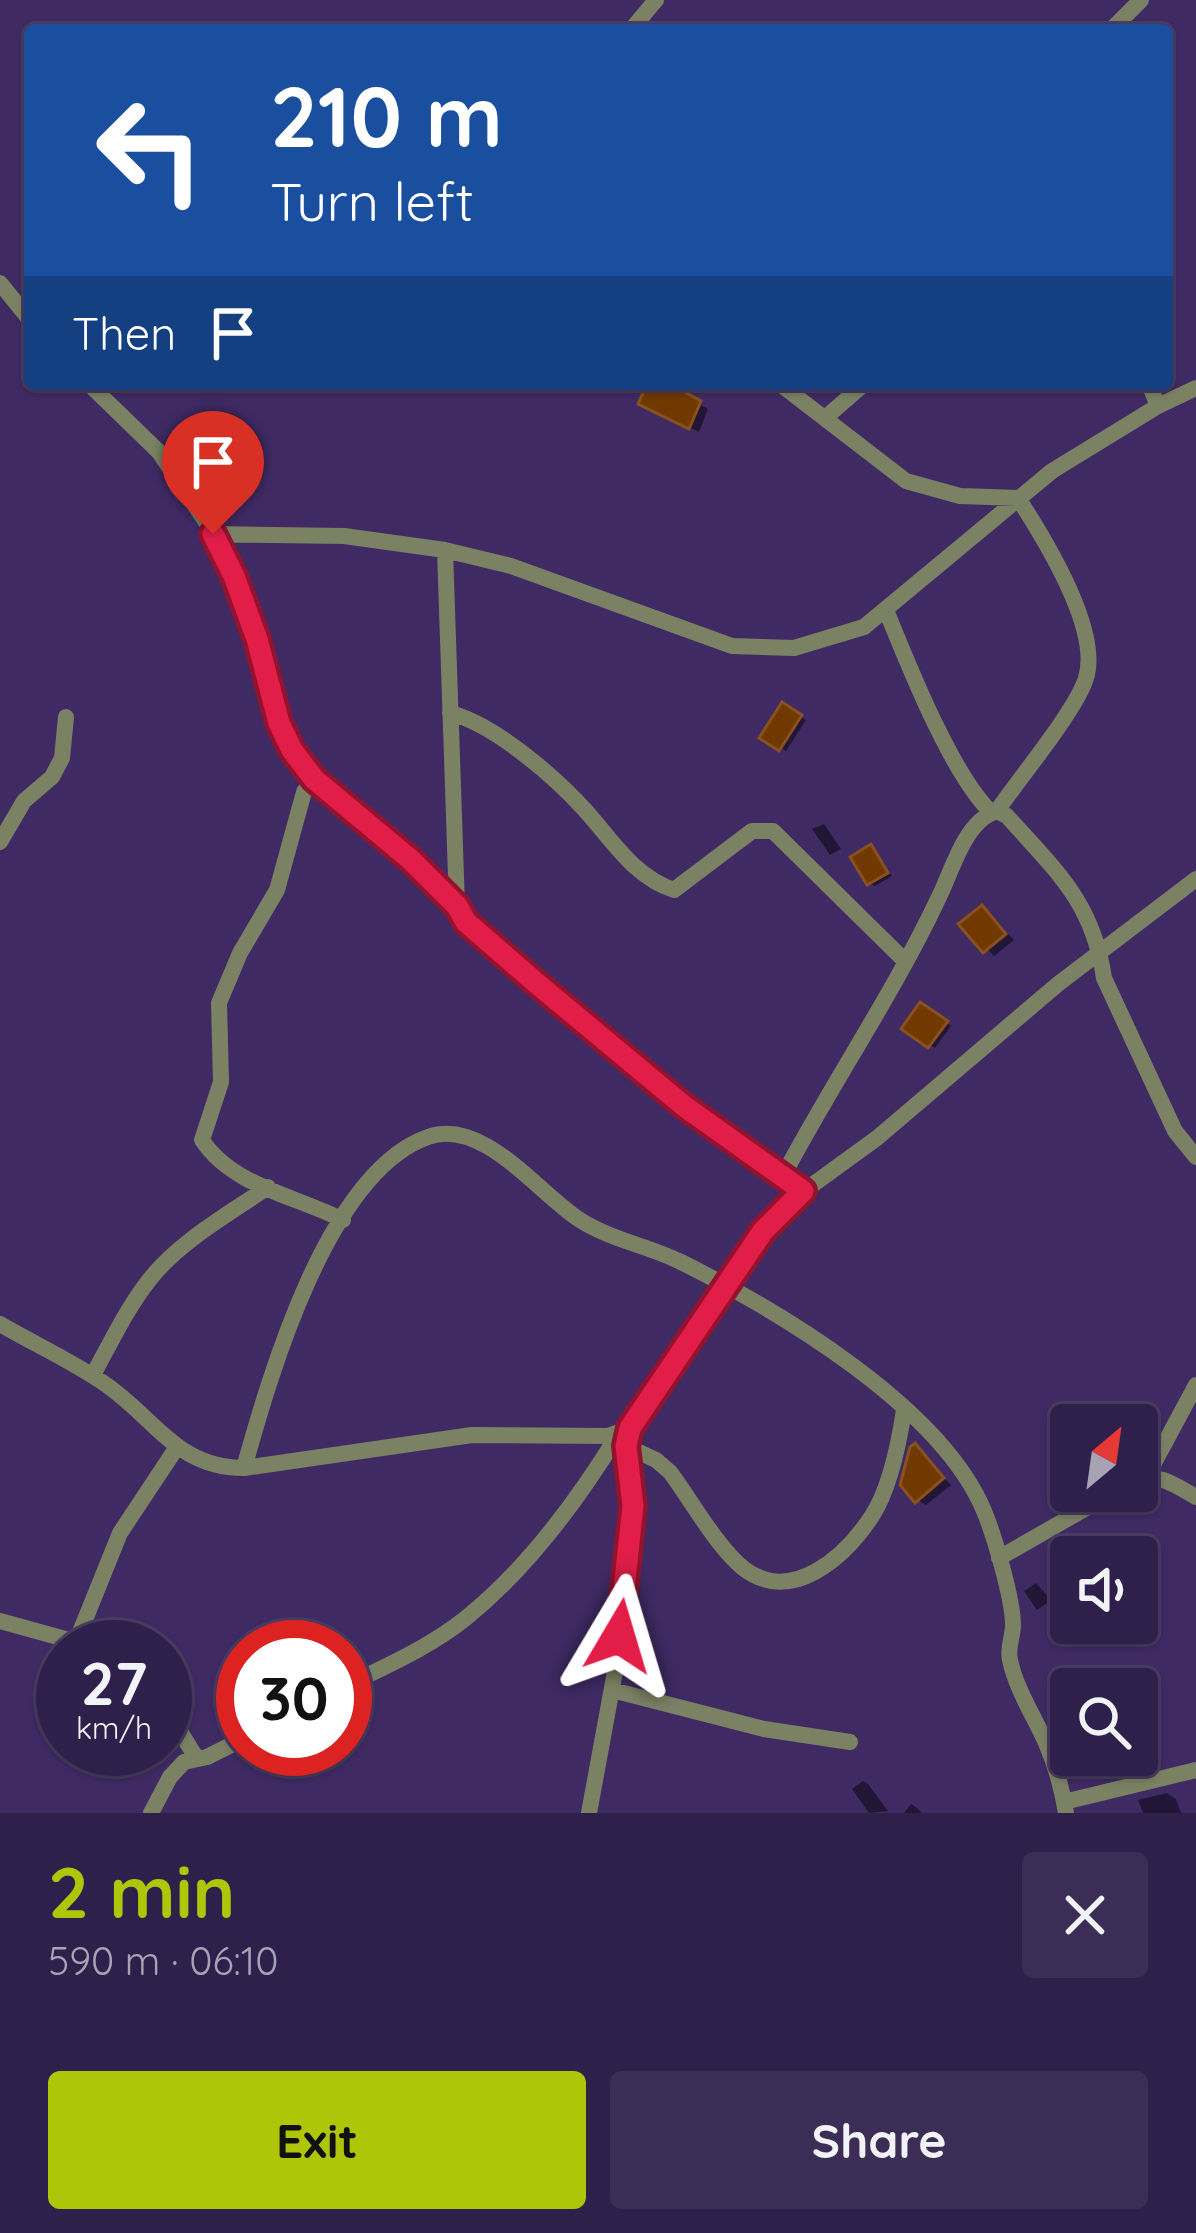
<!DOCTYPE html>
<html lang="en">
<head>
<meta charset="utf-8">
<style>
  :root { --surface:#2f204b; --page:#3b2d55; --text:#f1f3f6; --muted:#a7a3b5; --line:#4a3e63; --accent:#afc507 }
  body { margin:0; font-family:Quicksand,sans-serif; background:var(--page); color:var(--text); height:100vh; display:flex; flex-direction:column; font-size:45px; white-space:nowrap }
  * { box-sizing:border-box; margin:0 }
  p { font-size:39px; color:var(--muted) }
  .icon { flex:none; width:66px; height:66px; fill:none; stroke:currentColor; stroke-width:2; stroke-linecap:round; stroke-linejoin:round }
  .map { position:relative; height:1813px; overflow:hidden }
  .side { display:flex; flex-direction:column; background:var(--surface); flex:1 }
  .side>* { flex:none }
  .guide { position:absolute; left:24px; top:24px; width:1149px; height:366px; border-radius:12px; box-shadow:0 3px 9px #0004,0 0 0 3px var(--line); background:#1a4fa0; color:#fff; overflow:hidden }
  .needle { width:78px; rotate:29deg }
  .tools { position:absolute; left:1050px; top:1404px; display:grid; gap:24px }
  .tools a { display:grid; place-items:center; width:108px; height:108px; border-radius:12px; background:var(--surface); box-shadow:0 3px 9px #0004,0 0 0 3px var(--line); font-size:60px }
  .speed { position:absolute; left:36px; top:1620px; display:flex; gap:24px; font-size:60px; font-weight:700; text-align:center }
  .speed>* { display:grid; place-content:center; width:156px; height:156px; border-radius:50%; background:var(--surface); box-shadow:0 3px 9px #0004,0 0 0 3px var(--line); line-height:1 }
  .speed small { font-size:30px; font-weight:400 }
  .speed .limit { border:18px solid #d22; background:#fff; color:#111 }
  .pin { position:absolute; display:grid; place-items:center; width:102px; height:102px; color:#fff; margin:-123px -51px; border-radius:50% 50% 50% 0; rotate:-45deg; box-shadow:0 0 12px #0007 }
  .pin .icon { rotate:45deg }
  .me { position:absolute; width:132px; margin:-66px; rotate:7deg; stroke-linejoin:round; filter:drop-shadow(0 0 9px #0008) }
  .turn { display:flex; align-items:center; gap:42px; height:252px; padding:0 48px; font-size:54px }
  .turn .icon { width:156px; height:156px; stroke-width:2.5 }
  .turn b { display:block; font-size:84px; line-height:102px }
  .then { display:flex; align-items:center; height:114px; padding:0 48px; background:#0003; gap:24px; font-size:45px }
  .round { display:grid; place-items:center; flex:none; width:126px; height:126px; border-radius:12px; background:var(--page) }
  .overview { display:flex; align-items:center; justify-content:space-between; height:204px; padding:0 48px }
  h1 { font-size:72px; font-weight:700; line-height:90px; color:var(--accent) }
  .button { display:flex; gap:24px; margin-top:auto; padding:24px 48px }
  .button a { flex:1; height:138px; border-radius:12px; background:var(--accent); color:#111; font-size:48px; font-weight:700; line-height:138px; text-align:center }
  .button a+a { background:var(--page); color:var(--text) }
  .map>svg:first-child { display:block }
  .shadow { fill:#0007 }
  .building { fill:#703900; stroke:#8a501e; stroke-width:3 }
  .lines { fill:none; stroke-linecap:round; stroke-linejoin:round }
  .street { stroke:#7b8264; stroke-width:16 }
  .route-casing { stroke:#92132f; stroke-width:30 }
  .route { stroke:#e11d48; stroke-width:21 }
</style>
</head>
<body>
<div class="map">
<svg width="1196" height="1813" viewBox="0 0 1196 1813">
  <rect width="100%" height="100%" fill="#3f2a64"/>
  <path class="shadow" d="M650 384H664L708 409 699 432 650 408Z
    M783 706 806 720 786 751 763 737Z
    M824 824 841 849 830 855 812 829Z
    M871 848 892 876 875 886 869 883Z
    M982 908 1014 940 994 956 963 924Z
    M921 1005 951 1026 935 1048 905 1028Z
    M915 1447 951 1485 926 1505 917 1500Z
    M1036 1583 1051 1600 1037 1610 1024 1591Z
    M1137 1614 1143 1626 1123 1637 1117 1634 1111 1623H1137Z
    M863 1781 868 1784 888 1811 869 1813 852 1789Z
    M1167 1793 1176 1799 1181 1813H1143L1138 1800Z
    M911 1804 916 1807 922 1813H904Z"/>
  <path class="building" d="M647 384H670L701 401 689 429 638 404Z
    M782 702 802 715 779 751 759 738Z
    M871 844 888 873 867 885 850 857Z
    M982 905 1006 934 983 953 958 924Z
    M920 1002 948 1021 928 1048 901 1029Z
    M915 1443 944 1478 915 1503 900 1485 910 1447Z"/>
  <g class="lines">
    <path class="street" d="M631 30 656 0
      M1111 30 1141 0
      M0 283 30 320
      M89 384 159 452 222 546 257 639 279 723 292 750 314 779 411 860 457 906 467 922 535 982 684 1106 803 1191
      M780 384 906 481 960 496 1018 498
      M1149 384 1158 406
      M825 418 864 384
      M213 534 344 536 445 550 511 566 732 646 794 648 864 627 1052 471 1158 406 1196 388
      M445 550 457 906
      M886 610C908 664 952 776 992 813L997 811 1007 816C1056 871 1093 902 1104 978L1175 1131 1196 1157
      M450 713C494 724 554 776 585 810 612 840 634 877 674 890L752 831H773L905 961
      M314 779 304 792 277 890 240 953 219 1003 221 1082 202 1140C232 1186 296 1196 343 1220
      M997 811C1018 780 1077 709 1086 678 1101 630 1044 538 1018 498
      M0 842 24 801 52 777 62 758 66 717
      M782 1178C832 1083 894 993 939 897 952 871 964 825 992 813
      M0 1324C34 1344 72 1361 105 1384 156 1419 177 1468 244 1468L472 1435 608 1436 630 1428 763 1231 789 1202 877 1138 1058 984 1196 879
      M93 1375C111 1342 127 1308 150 1279 180 1241 229 1214 268 1187
      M626 1446 656 1460 670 1472C691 1500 717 1547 743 1568 791 1606 845 1557 872 1516 890 1488 899 1443 904 1410
      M244 1468C270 1375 328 1172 428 1137 483 1117 539 1194 580 1220 611 1240 649 1246 681 1262 779 1311 941 1407 984 1511 994 1535 1013 1599 1013 1625 1013 1637 1007 1648 1010 1660 1016 1689 1034 1716 1046 1743 1056 1766 1062 1789 1066 1813
      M1147 1476 1196 1385
      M1137 1480C1158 1472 1178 1487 1196 1497
      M999 1558 1116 1491
      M0 1621 94 1647
      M76 1642 120 1533 177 1447
      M345 1686C386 1666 430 1647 466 1618 528 1568 578 1500 619 1433
      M612 1690 764 1729 850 1742
      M165 1707 197 1759
      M1064 1802 1196 1770
      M151 1813 170 1777 184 1762 207 1757 243 1739
      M589 1813 614 1677 633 1506 627 1440"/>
  </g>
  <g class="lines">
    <g class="route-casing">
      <path id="route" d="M213 534 234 576 257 639 279 723 292 750 314 779 411 860 457 906 466 922 535 982 684 1106 803 1191 763 1231 630 1428 626 1446 633 1506 619 1636"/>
    </g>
    <use href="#route" class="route"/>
  </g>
</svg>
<div class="tools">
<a><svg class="needle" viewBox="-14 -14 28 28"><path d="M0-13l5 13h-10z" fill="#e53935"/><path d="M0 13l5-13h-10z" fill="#a7a3b5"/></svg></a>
<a><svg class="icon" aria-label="sound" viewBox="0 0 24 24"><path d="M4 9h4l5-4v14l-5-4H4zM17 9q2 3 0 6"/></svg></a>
<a><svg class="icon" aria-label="search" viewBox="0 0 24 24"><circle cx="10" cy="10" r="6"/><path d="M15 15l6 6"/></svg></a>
</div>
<div class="speed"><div>27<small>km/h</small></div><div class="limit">30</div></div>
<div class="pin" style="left:213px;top:534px;background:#d93025"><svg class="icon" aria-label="arrive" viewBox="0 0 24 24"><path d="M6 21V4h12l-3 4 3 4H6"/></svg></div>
<svg class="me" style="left:619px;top:1636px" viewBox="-20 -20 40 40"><path d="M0-17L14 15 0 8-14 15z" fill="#e11d48" stroke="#fff" stroke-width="4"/></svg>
<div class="guide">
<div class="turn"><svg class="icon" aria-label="left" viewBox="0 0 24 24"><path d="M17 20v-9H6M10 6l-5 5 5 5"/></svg><div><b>210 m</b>Turn left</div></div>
<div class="then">Then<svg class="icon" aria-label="arrive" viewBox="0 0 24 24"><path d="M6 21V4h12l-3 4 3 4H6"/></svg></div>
</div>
</div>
<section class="side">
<div class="overview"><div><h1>2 min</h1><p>590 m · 06:10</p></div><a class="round"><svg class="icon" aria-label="close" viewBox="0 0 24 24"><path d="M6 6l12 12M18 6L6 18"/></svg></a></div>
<div class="button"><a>Exit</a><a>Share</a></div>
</section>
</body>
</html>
